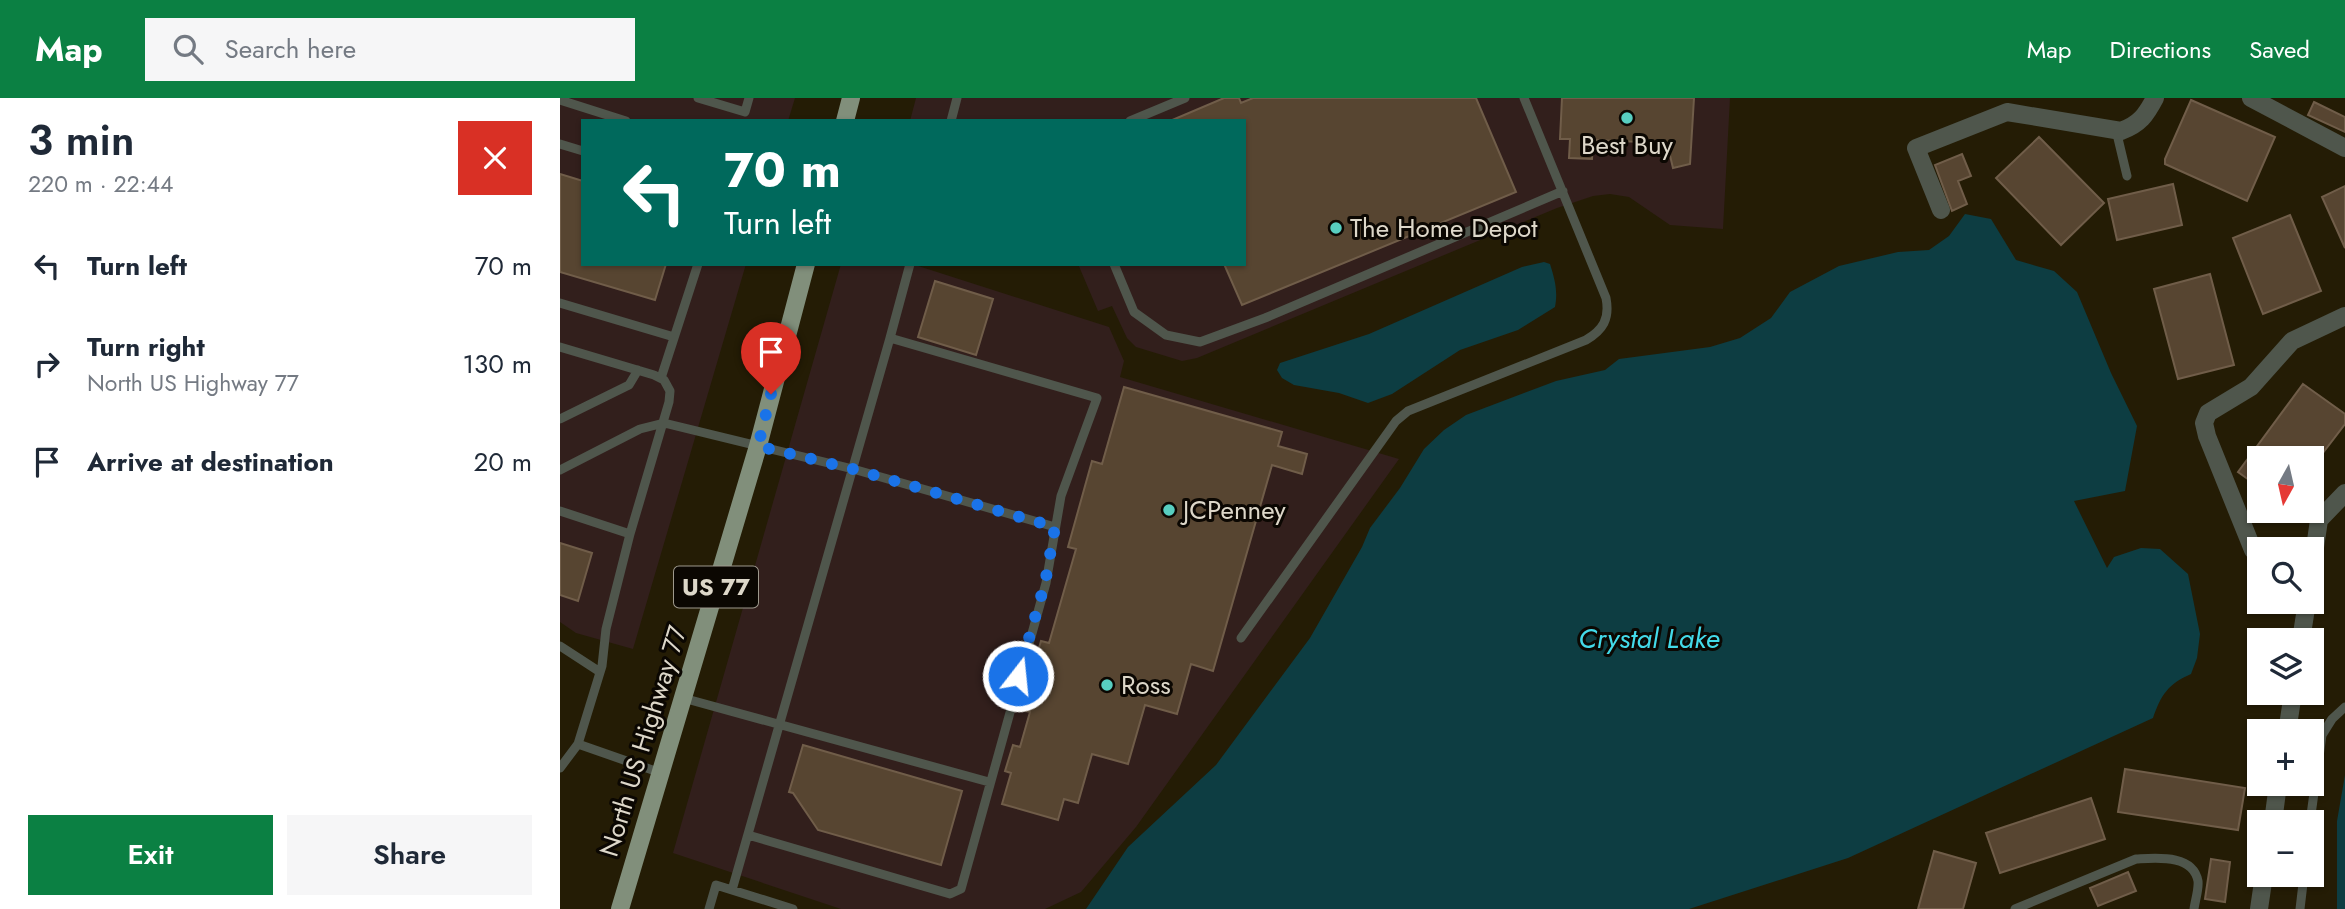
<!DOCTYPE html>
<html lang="en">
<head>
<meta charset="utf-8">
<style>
  :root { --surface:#fff; --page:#f6f6f7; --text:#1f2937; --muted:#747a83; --accent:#0b8043 }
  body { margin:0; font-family:Jost,sans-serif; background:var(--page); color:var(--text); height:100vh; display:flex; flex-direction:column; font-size:26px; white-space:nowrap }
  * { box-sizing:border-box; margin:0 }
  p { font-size:23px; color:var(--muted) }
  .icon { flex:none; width:38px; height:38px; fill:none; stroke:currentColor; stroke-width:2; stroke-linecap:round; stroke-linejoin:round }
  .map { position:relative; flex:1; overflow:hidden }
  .side { display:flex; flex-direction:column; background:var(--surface); width:560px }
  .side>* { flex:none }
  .hud { position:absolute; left:21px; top:21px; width:665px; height:147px; border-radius:0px; box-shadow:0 2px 5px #0004; background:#00695c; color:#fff; overflow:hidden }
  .needle { width:46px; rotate:188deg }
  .buttons { position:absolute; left:1687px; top:348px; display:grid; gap:14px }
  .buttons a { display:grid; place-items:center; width:77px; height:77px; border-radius:0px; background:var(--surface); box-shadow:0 2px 5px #0004; font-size:35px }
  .pin { position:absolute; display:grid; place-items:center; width:60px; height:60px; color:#fff; margin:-72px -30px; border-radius:50% 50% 50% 0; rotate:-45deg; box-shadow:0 0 7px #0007 }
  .pin .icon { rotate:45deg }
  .me { position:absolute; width:77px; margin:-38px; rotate:16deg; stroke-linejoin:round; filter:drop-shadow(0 0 5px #0008) }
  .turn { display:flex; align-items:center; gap:24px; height:147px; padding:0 28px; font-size:32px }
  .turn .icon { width:91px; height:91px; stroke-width:2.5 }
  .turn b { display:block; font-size:49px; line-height:60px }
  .round { display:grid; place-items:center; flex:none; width:74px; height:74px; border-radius:0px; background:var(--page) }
  .head { display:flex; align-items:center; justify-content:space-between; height:119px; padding:0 28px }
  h1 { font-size:42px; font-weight:600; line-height:52px }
  .action { display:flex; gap:14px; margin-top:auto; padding:14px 28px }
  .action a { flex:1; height:80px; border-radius:0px; background:var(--accent); color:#fff; font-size:28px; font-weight:600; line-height:80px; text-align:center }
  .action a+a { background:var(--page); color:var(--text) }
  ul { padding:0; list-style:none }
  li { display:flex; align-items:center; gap:21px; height:98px; padding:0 28px }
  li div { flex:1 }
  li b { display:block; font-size:26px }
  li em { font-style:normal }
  header { display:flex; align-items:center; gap:42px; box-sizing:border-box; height:98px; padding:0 35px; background:var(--accent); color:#fff }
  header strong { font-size:33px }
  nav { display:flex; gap:38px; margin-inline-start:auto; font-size:24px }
  .search { width:490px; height:63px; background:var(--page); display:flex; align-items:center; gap:18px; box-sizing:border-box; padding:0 24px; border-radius:0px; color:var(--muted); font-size:26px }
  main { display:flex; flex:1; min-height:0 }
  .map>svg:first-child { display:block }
  .commercial { fill:#321f1c }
  .water { fill:#0d3d42 }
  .building { fill:#574531; stroke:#705d49; stroke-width:2 }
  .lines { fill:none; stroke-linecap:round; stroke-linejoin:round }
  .lane { stroke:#4f564c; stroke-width:9 }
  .street { stroke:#4f564c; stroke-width:18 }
  .primary { stroke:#818f7b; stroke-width:18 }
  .route { stroke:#1a73e8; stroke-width:12; stroke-dasharray:0 21.6 }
  .poi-dot { fill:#58cec0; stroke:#0b0702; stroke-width:2.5 }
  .labels { text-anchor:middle; stroke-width:6; stroke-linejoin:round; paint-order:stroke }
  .shield { fill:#0b0702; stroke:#9e998d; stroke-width:2 }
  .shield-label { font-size:24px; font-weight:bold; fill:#ddd7c9 }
  .poi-label { font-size:26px; fill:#ddd7c9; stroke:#0b0702; text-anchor:start }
  .street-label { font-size:26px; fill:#ddd7c9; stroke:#0b0702 }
  .water-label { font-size:28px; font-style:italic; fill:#43dae9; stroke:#0b0702 }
</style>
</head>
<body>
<header>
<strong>Map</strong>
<div class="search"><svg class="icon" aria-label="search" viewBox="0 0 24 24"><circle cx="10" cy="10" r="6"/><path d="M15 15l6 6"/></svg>Search here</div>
<nav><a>Map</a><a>Directions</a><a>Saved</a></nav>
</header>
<main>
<section class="side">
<div class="head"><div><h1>3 min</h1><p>220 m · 22:44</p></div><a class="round" style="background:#d93025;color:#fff"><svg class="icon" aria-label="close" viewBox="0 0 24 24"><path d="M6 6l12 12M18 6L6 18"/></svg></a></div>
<ul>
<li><svg class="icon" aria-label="left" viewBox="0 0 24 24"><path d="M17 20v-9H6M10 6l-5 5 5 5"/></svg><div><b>Turn left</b></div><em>70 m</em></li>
<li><svg class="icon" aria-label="right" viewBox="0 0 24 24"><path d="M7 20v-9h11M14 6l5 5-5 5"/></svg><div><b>Turn right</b><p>North US Highway 77</p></div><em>130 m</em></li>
<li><svg class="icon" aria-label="arrive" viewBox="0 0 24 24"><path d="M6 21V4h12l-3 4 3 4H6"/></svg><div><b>Arrive at destination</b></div><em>20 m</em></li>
</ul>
<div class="action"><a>Exit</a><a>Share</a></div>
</section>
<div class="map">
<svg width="1785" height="811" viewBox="0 0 1785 811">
  <rect width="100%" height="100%" fill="#241c05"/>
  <path class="commercial" d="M0 0H235L228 23H23V166H186L73 551 16 535 0 524Z
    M356 0H1170L1163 131 1110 127 1069 99 1050 96 1033 98 997 110 637 260 622 263 576 249 567 240 552 208 538 213 518 166H684V23H350Z
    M281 166H352L549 229 564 263 560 279 839 361 576 729 521 794 485 811H281L113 755Z"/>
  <path class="water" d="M1405 116 1431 121 1456 162 1494 173 1517 194 1551 275 1577 328 1565 393 1514 403 1547 470 1554 459 1581 450 1600 451 1628 476 1640 536 1637 560 1631 576C1608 586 1601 597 1593 620L1288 760 1129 811H526L568 749 656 667 750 540 802 449 810 430 840 390 864 351 884 332 906 317 996 283 1045 272 1059 261 1150 249 1180 240 1211 220 1230 194 1279 168 1338 154 1369 152 1389 138Z
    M984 164 990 166C995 182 998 193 995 209L958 232 900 252 832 296 808 305 779 295 734 287 722 280 717 272 720 265 809 236 962 169Z
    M1785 677V811H1777V723Z"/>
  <path class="building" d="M664 0H679L681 5 693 0H916L956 94 682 207 664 166H684V23H610Z
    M1002 0H1134L1130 66 1113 70 1107 45 1033 42 1032 61 1009 60 1010 41H1000Z
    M1631 2 1715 39 1687 103 1605 66V61Z
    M1754 4 1785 19V34L1748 17Z
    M1479 39 1544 105 1501 147 1436 80Z
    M1402 56 1411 78 1398 83 1407 106 1392 113 1375 67Z
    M0 76 23 83V166H106L95 202 0 174Z
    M1613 86 1622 127 1557 142 1548 101Z
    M1785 88V150L1762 99Z
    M1730 117 1761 193 1703 216 1673 140Z
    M1650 176 1674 267 1618 281 1594 191Z
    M375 183 433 201 416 257 358 239Z
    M1743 286 1785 316V326L1759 360H1699V389L1678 374Z
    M564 289 722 334 718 348 747 356 742 376 712 367 653 573 631 566 617 616 585 607 568 666 532 656 518 705 504 701 498 722 442 706 451 675 445 673 453 647 460 649 470 614 461 612 481 543 489 545 516 451 508 449 532 363 542 366Z
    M0 445 32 455 18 503 0 497Z
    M243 647 402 693 381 767 258 732 233 695 229 694Z
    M1565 671 1685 690 1678 732 1558 714Z
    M1531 700 1545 741 1440 775 1426 735Z
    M1374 753 1416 765 1403 811H1358Z
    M1651 761 1670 764 1665 804 1645 801Z
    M1568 774 1576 793 1538 808 1530 790Z"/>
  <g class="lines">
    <path class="lane" d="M138 0 185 14 189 0
      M0 2 66 23
      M391 23 397 0
      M570 23 625 0
      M1556 32 1567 78
      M0 46 23 53
      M554 166 574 214 606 237 640 244 705 220 1003 93
      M0 205 114 239
      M0 249 94 277 104 282 110 293 109 304 70 436 46 531 42 568 18 646 101 675
      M101 280 138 166
      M0 321 69 287 78 272
      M0 372 80 331 104 325 293 371 495 429
      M0 413 70 436
      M681 540 836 323 848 313 1026 242C1043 232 1050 221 1046 200L964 0
      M0 548 40 574
      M123 600 429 684
      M0 670 18 646
      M1750 724 1762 637 1772 621 1785 609
      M188 737 390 796 401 791 486 485 501 398 537 300 330 240 350 166
      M172 792 330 240
      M149 811 156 787 233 811
      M1455 811 1576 761C1597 760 1633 756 1638 783 1639 791 1635 803 1634 811
      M1740 811 1744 777"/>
    <path class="street" d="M1691 0 1785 50
      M1381 112 1356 50 1447 14 1561 33C1580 26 1586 17 1595 0
      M1699 457 1693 452 1647 338 1644 325 1648 315 1691 289 1732 243 1785 218
      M1752 470 1759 422 1785 395
      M1741 542 1747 504
      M1727 634 1733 595
      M1713 724 1718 686
      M1699 811 1704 777"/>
    <path class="primary" d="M285 23 291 0
      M60 811 198 348 246 166"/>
  </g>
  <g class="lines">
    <path class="route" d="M211 296 198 348 293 371 495 429 485 485 458 578"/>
  </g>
  <g class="poi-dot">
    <circle cx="1067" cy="20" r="7"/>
    <circle cx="776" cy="130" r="7"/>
    <circle cx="609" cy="412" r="7"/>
    <circle cx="547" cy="587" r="7"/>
  </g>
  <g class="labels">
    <rect class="shield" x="114" y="468.5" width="84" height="41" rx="5"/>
    <g class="shield-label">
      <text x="156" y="497">US 77</text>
    </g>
    <g class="poi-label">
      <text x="1067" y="56" text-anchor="middle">Best Buy</text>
      <text x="790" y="139">The Home Depot</text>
      <text x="623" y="421">JCPenney</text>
      <text x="561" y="596">Ross</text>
    </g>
    <g class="street-label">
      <text transform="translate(83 643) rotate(-73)" y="9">North US Highway 77</text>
    </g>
    <g class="water-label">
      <text x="1089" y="550">Crystal Lake</text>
    </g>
  </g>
</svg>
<div class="buttons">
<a><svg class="needle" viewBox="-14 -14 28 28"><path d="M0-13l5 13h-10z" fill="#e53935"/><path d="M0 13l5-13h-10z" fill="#747a83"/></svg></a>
<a><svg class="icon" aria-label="search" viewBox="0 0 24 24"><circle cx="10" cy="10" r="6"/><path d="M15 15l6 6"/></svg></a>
<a><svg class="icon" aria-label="layers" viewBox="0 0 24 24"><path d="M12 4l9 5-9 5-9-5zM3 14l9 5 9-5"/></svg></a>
<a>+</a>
<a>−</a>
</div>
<div class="pin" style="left:211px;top:296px;background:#d93025"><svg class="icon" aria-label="arrive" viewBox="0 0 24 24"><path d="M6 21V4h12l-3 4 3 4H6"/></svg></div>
<svg class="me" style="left:458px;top:578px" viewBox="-20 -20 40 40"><circle r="17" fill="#1a73e8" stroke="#fff" stroke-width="3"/><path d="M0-11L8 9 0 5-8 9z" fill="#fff"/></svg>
<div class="hud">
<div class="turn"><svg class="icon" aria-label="left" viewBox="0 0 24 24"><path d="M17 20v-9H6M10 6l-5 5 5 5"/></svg><div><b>70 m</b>Turn left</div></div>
</div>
</div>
</main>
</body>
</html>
